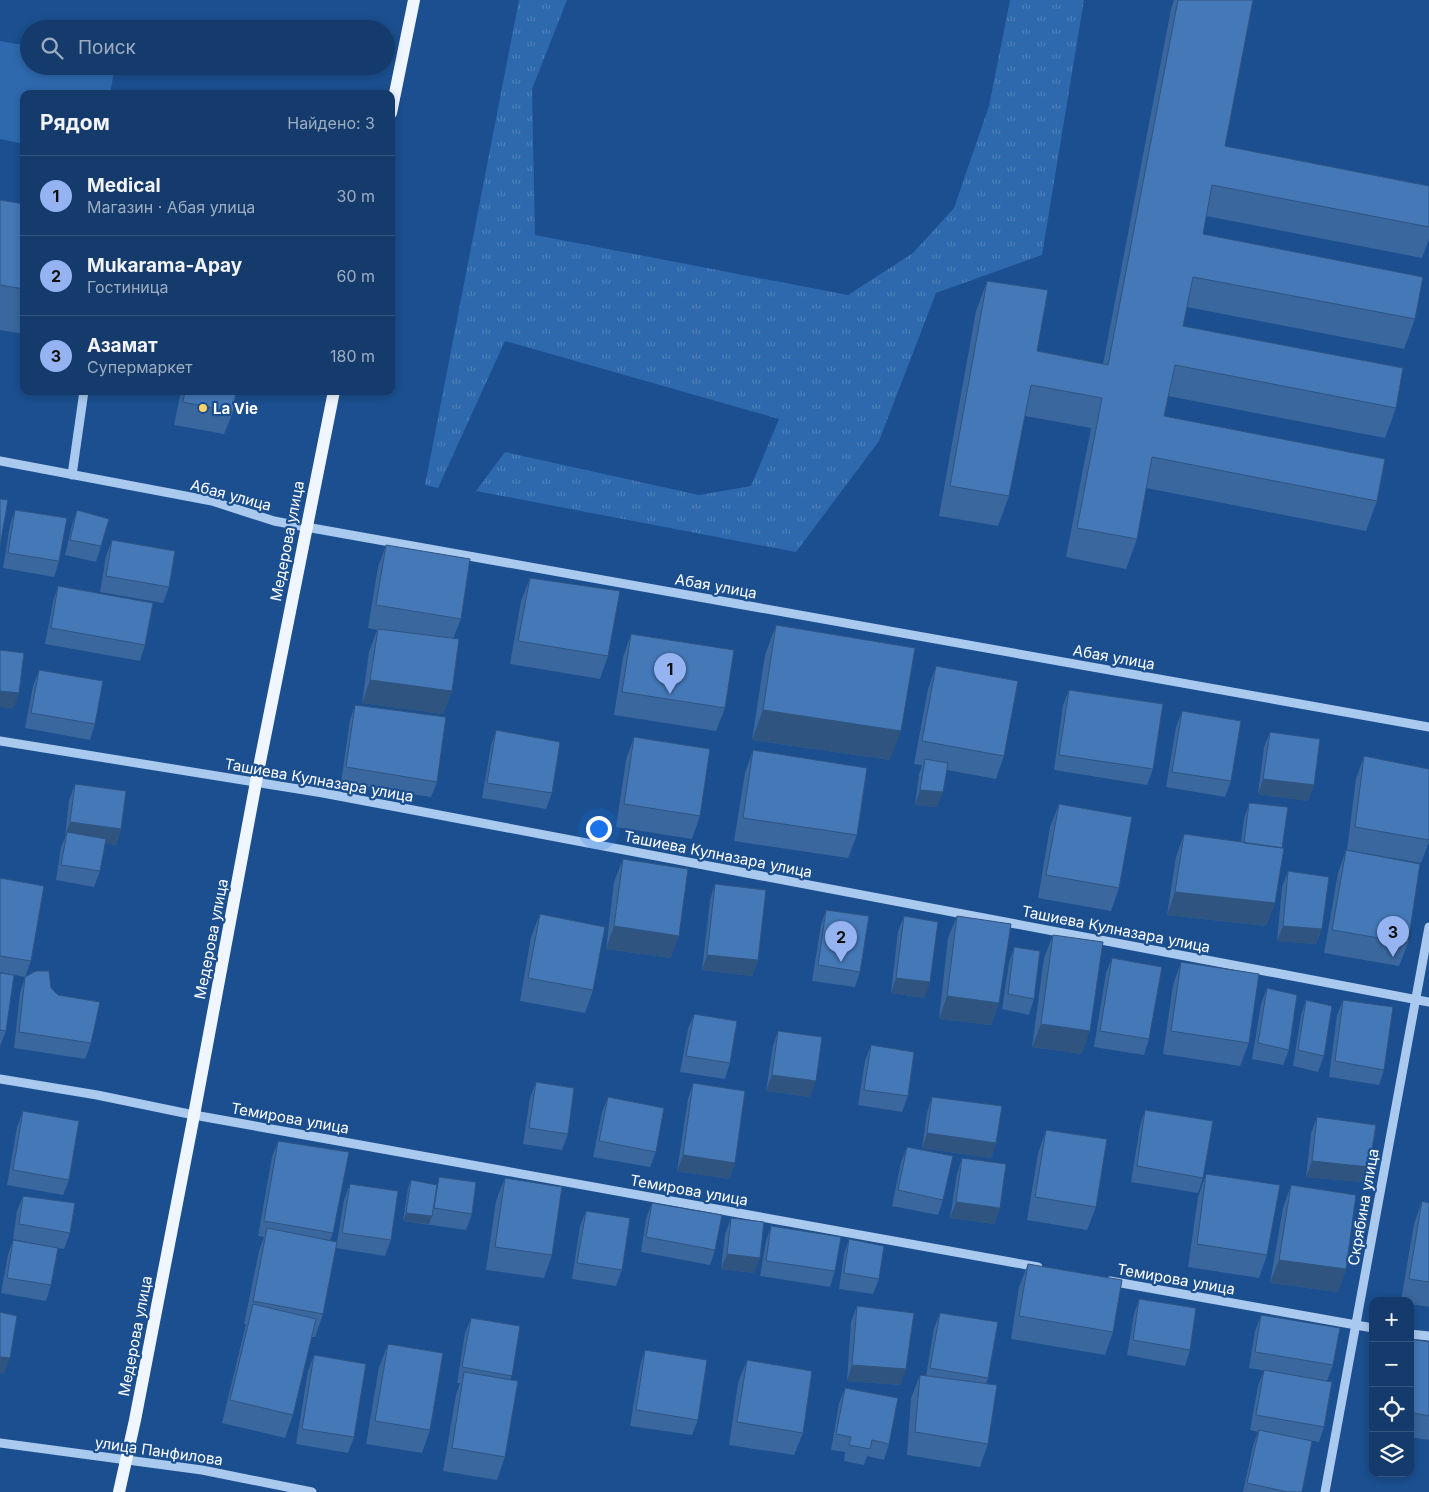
<!DOCTYPE html>
<html lang="ru">
<head>
<meta charset="utf-8">
<style>
	:root { --surface:#143b6b; --page:#214673; --text:#f1f3f6; --muted:#9dadc1; --line:#33557e; --accent:#95b2f1 }
	body { margin:0; font-family:Inter,sans-serif; background:var(--page); color:var(--text) }
	.controls { position:absolute; right:15px; bottom:15px; display:grid; overflow:hidden; border-radius:10px; box-shadow:0 2px 8px #0003 }
	.controls button { width:45px; height:45px; display:grid; place-items:center; padding:0; border:0; border-bottom:1px solid var(--line); background:var(--surface); color:var(--text); font:25px sans-serif }
	.you { position:absolute; left:598px; top:828px; width:18px; height:18px; margin:-12px; border:4px solid #fff; border-radius:50%; background:#1a73e8; box-shadow:0 0 0 8px #1a73e833 }
	.badge { display:grid; place-items:center; width:32px; height:32px; border-radius:50%; background:var(--accent); color:#111; font-size:16px; font-weight:700 }
	.pin { position:absolute; translate:-50% -41px; filter:drop-shadow(0 1px 2px #0008) }
	.pin::after { content:''; position:absolute; top:26px; width:18px; height:15px; background:inherit; clip-path:polygon(0 0,100% 0,50% 100%) }
	.list { margin:0; padding:0; list-style:none }
	h2 { display:flex; justify-content:space-between; align-items:center; height:65px; margin:0; padding:0 20px; font-size:21px }
	h2 small { font-size:16px; font-weight:400; color:var(--muted) }
	.list li { display:grid; grid-template-columns:32px 1fr auto; gap:15px; align-items:center; box-sizing:border-box; height:80px; padding:0 20px; border-top:1px solid var(--line) }
	.list b { display:block; font-size:19px; white-space:nowrap }
	.list p { margin:0; font-size:16px; white-space:nowrap; color:var(--muted) }
	.list em { font-size:16px; font-style:normal; color:var(--muted) }
	.icon { flex:none; width:28px; height:28px; fill:none; stroke:currentColor; stroke-width:2; stroke-linecap:round; stroke-linejoin:round }
	.map { position:relative; flex:none; width:1429px; height:1492px; overflow:hidden }
	.search { position:absolute; background:var(--surface); box-shadow:0 2px 8px #0003; left:20px; top:20px; width:375px; height:55px; display:flex; align-items:center; gap:12px; box-sizing:border-box; padding:0 18px; border-radius:28px; color:var(--muted); font-size:19px }
	.panel { position:absolute; background:var(--surface); box-shadow:0 2px 8px #0003; left:20px; top:90px; width:375px; height:305px; border-radius:10px }
	.map>svg:first-child { display:block }
	.grass { fill:url(#grass-tufts) }
	.green { fill:#2e69ad }
	.lines { fill:none; stroke-linecap:round; stroke-linejoin:round }
	.minor { stroke:#a9c9ee; stroke-width:9 }
	.major { stroke:#f0f6ff; stroke-width:12 }
	.wall { fill:#3a679d }
	.shaded-wall { fill:#305480 }
	.building { fill:#4478b7; stroke:#305480 }
	.poi-dot { fill:#ffd166; stroke:#1b4f8f; stroke-width:2 }
	.labels { text-anchor:middle; dominant-baseline:central; stroke-width:4.5; stroke-linejoin:round; paint-order:stroke }
	.poi-label { font-size:15px; font-weight:bold; fill:#fff; stroke:#1b4f8f; text-anchor:start }
	.street-label { font-size:15px; fill:#fff; stroke:#1b4f8f }
</style>
</head>
<body>
<div class="map">
<svg width="1429" height="1492" viewBox="0 0 1429 1492">
	<defs>
		<pattern id="grass-tufts" width="24" height="20" patternUnits="userSpaceOnUse" patternTransform="scale(1.25)"><rect width="24" height="20" fill="#2e69ad"/><path d="M3 7l-1-3M5 7V3M7 7l1-3M15 17l-1-3M17 17v-4M19 17l1-3" fill="none" stroke="#4d80b9"/></pattern>
	</defs>
	<rect width="100%" height="100%" fill="#1b4f8f"/>
	<path class="grass" d="M519 0H567L532 89 535 235 848 295 913 253 954 208 989 106 1010 0H1084L1042 255 936 293 879 441 796 552 476 491 505 452 699 495 751 486 779 419 505 341 438 488 425 485Z"/>
	<path class="green" d="M0 41 29 46V66H115L110 94H24V144L0 139Z"/>
	<g class="lines">
		<path class="minor" d="M0 461 212 501 274 521 306 527 1429 727
			M72 475 84 391
			M0 741 323 793 1429 1002
			M0 1079 97 1095 194 1115 1038 1267
			M1110 1281 1373 1328
			M1410 1334 1429 1336
			M0 1443 202 1470 312 1492
			M1325 1492 1429 927"/>
		<path class="major" d="M391 113 414 0
			M119 1492 135 1420 194 1115 256 782 334 391"/>
	</g>
	<path class="wall" d="M1174 0H1253L1225 146 1429 227V239L1422 258 1206 216 1203 234 1415 319 1404 349 1187 307 1183 326 1396 408 1385 438 1168 396 1164 416 1377 501 1366 531 1146 488 1137 539 1126 569 1066 557 1091 428 1025 416 1009 496 998 526 939 516 976 311 987 281 1037 351 1103 364 1171 9Z
		M0 200 24 204V334L0 330Z
		M181 391H236L233 412 224 434 174 425Z
		M15 510 59 561 54 577 3 568 10 525Z
		M77 510 101 546 96 562 65 555 72 525Z
		M112 540 169 587 163 603 100 592 106 556Z
		M386 545 461 619 453 639 452 691 443 714 362 703 369 652 377 630 368 628 378 567Z
		M530 578 608 656 600 679 510 664 521 601Z
		M58 586 145 645 140 661 45 644 53 602Z
		M776 625 890 760 752 740 765 655Z
		M631 634 725 708 716 731 614 715 623 657Z
		M936 666 1004 756 996 779 947 770 937 807 915 805 919 774 922 765 914 764 928 689Z
		M39 670 95 724 90 740 25 728 33 686Z
		M1069 690 1153 769 1147 785 1054 770 1063 705Z
		M355 705 437 782 431 797 341 783 350 720Z
		M1182 711 1231 781 1225 797 1166 787 1176 727Z
		M496 730 552 793 546 809 482 798 491 746Z
		M1270 732 1314 785 1308 801 1258 794 1264 747Z
		M634 737 700 816 692 839 616 827 626 760Z
		M753 750 857 835 848 858 734 841 745 773Z
		M1364 756 1429 769V842L1421 863 1347 850 1356 779Z
		M75 784 121 829 116 845 105 843 100 871 94 887 56 880 61 847 65 838 69 800Z
		M1249 803 1275 903 1266 926 1167 915 1176 857 1184 834 1241 842 1244 819Z
		M1059 804 1119 888 1111 911 1038 898 1050 827Z
		M1346 850 1408 943 1399 966 1324 953 1338 873Z
		M623 859 671 958 606 949 614 882Z
		M1288 871 1322 929 1316 944 1277 941 1282 887Z
		M0 878 31 961 25 977 0 972Z
		M715 884 758 960 752 976 702 970 710 900Z
		M826 910 860 972 855 987 812 981 821 925Z
		M540 914 593 990 585 1013 520 1001 531 937Z
		M904 916 925 998 891 993 898 931Z
		M957 916 999 1003 991 1025 939 1019 948 938Z
		M1053 935 1082 1054 1032 1047 1044 958Z
		M1014 947 1034 999 1029 1015 1002 1009 1009 963Z
		M1112 958 1149 1039 1144 1055 1094 1047 1106 973Z
		M1181 962 1249 1043 1240 1066 1163 1054 1173 985Z
		M0 973 6 1031 0 1046Z
		M25 977 51 988 91 1043 85 1059 14 1048 20 993Z
		M1267 988 1289 1050 1283 1065 1252 1059 1261 1004Z
		M1306 1000 1324 1056 1318 1072 1293 1066 1301 1015Z
		M1343 1000 1384 1070 1379 1085 1329 1077 1337 1015Z
		M694 1014 730 1063 725 1079 680 1072 688 1029Z
		M778 1031 810 1097 766 1091 773 1046Z
		M871 1045 908 1096 902 1112 858 1105 865 1061Z
		M536 1082 568 1134 562 1150 523 1144 530 1098Z
		M693 1083 735 1163 729 1179 677 1171 688 1099Z
		M608 1097 656 1152 650 1167 593 1157 602 1112Z
		M932 1097 996 1143 991 1158 922 1148 927 1113Z
		M1145 1110 1203 1178 1198 1193 1131 1182 1140 1126Z
		M23 1111 69 1180 63 1195 7 1185 17 1127Z
		M1317 1117 1363 1182 1306 1177 1311 1133Z
		M1046 1130 1096 1207 1087 1230 1027 1220 1038 1153Z
		M278 1141 333 1233 330 1240 323 1314 315 1337H312L293 1415 285 1438 222 1423 246 1324H244L259 1251 264 1237 258 1236 272 1157Z
		M907 1147 943 1200 938 1215 892 1206 901 1162Z
		M962 1158 1000 1208 994 1224 950 1218 957 1174Z
		M1206 1174 1267 1255 1259 1278 1188 1267 1198 1197Z
		M439 1177 472 1214 466 1230 403 1221 408 1188 411 1180 437 1185Z
		M505 1178 552 1255 544 1278 486 1270 496 1201Z
		M350 1184 391 1240 385 1256 336 1248 344 1200Z
		M1291 1185 1346 1269 1338 1292 1270 1283 1283 1208Z
		M23 1196 70 1233 64 1249 58 1248 51 1285 46 1301 1 1293 8 1255 13 1240 42 1245 13 1239 17 1211Z
		M1422 1201 1429 1203V1307L1410 1304V1301H1401L1414 1224Z
		M652 1203 715 1250 710 1265 641 1252 646 1219Z
		M586 1211 622 1270 616 1286 572 1279 580 1226Z
		M731 1218 754 1273 721 1269 725 1234Z
		M771 1226 835 1271 830 1287 760 1276 766 1241Z
		M849 1239 879 1279 873 1294 839 1289 844 1254Z
		M1028 1264 1113 1332 1105 1355 1011 1339 1019 1287Z
		M1139 1299 1190 1350 1185 1366 1127 1355 1134 1314Z
		M857 1306 901 1385 847 1381 851 1322Z
		M940 1313 988 1378 986 1384 988 1444 980 1467 907 1455 911 1398 920 1375 926 1376 934 1328Z
		M1261 1315 1333 1365 1327 1381 1249 1368 1255 1331Z
		M471 1318 512 1376 510 1380 505 1457 497 1480 443 1471 456 1395 460 1383H457L465 1333Z
		M1410 1339 1429 1342V1440L1410 1437Z
		M388 1344 430 1430 422 1453 366 1444 379 1367Z
		M645 1350 698 1420 692 1435 630 1426 640 1366Z
		M314 1355 354 1437 348 1453 296 1444 308 1371Z
		M747 1360 803 1433 794 1455 729 1445 738 1383Z
		M1264 1370 1324 1427 1319 1442 1303 1439 1302 1492H1243L1253 1446 1258 1432 1250 1430 1258 1386Z
		M845 1388 889 1444 884 1460 867 1456 864 1465 844 1461 845 1452 831 1450 839 1403Z"/>
	<path class="shaded-wall" d="M370 680 452 691 443 714 362 703Z
		M0 691 19 693 13 709 0 707Z
		M763 710 901 731 890 760 752 740Z
		M1263 779 1314 785 1308 801 1258 794Z
		M920 790 943 792 937 807 915 805Z
		M70 822 121 829 116 845 66 838 67 832 64 838Z
		M1175 892 1275 903 1266 926 1167 915Z
		M614 926 679 936 671 958 606 949Z
		M1283 926 1322 929 1316 944 1277 941Z
		M707 955 758 960 752 976 702 970Z
		M896 978 930 982 925 998 891 993Z
		M947 996 999 1003 991 1025 939 1019Z
		M1041 1024 1090 1031 1082 1054 1032 1047Z
		M772 1075 816 1081 810 1097 766 1091Z
		M927 1133 996 1143 991 1158 922 1148Z
		M683 1155 735 1163 729 1179 677 1171Z
		M1312 1161 1369 1167 1363 1182 1306 1177Z
		M956 1202 1000 1208 994 1224 950 1218Z
		M406 1213 432 1216 429 1224 403 1221Z
		M727 1254 760 1258 754 1273 721 1269Z
		M1279 1260 1346 1269 1338 1292 1270 1283Z
		M0 1357 10 1358 4 1374 0 1373Z
		M852 1365 906 1369 901 1385 847 1381Z"/>
	<path class="building" d="M1178 0H1253L1225 146 1429 186V227L1212 185 1203 234 1423 277 1415 319 1193 277 1183 326 1403 368 1396 408 1175 365 1164 416 1385 459 1377 501 1152 457 1137 539 1077 528 1102 398 1031 385 1009 496 950 486 987 281 1048 290 1037 351 1108 365Z
		M0 200 24 204V289L0 285Z
		M185 391H236L233 412 183 402Z
		M0 499 8 500 0 546Z
		M15 510 67 518 59 561 8 553Z
		M77 510 109 519 101 546 70 540Z
		M112 540 175 551 169 587 106 576Z
		M386 545 470 559 461 619 376 605Z
		M530 578 620 591 608 656 518 641Z
		M58 586 153 603 145 645 51 628Z
		M776 625 915 648 901 731 763 710Z
		M378 629 459 639 452 691 370 680Z
		M631 634 734 650 725 708 622 692Z
		M0 650 24 653 19 693 0 691Z
		M936 666 1018 681 1004 756 922 741Z
		M39 670 103 681 95 724 31 713Z
		M1069 690 1163 704 1153 769 1059 755Z
		M355 705 446 717 437 782 346 767Z
		M1182 711 1241 721 1231 781 1172 772Z
		M496 730 560 742 552 793 487 783Z
		M1270 732 1320 739 1314 785 1263 779Z
		M634 737 710 749 700 816 624 804Z
		M753 750 867 768 857 835 743 818Z
		M1364 756 1429 769V840L1355 827Z
		M925 759 948 763 943 792 920 790Z
		M75 784 126 791 121 829 70 822Z
		M1249 803 1288 807 1282 848 1244 843Z
		M1059 804 1132 817 1119 888 1046 875Z
		M67 832 106 839 100 871 61 865Z
		M1184 834 1284 848 1275 903 1175 892Z
		M1346 850 1420 864 1408 943 1332 930Z
		M623 859 688 869 679 936 614 926Z
		M1288 871 1329 877 1322 929 1283 926Z
		M0 878 44 886 31 961 0 956Z
		M715 884 766 890 758 960 707 955Z
		M826 910 869 916 860 972 818 965Z
		M540 914 605 927 593 990 528 978Z
		M904 916 938 922 930 982 896 978Z
		M957 916 1011 924 999 1003 947 996Z
		M1053 935 1103 942 1090 1031 1041 1024Z
		M1014 947 1040 951 1034 999 1008 994Z
		M1112 958 1162 967 1149 1039 1100 1031Z
		M1181 962 1259 974 1249 1043 1171 1031Z
		M36 971H49L51 988 58 995 100 1002 91 1043 19 1032 25 977Z
		M0 973 14 975 6 1031 0 1030Z
		M1267 988 1297 995 1289 1050 1258 1043Z
		M1306 1000 1332 1006 1324 1056 1298 1050Z
		M1343 1000 1393 1007 1384 1070 1335 1061Z
		M694 1014 737 1021 730 1063 686 1056Z
		M778 1031 822 1037 816 1081 772 1075Z
		M871 1045 914 1052 908 1096 864 1090Z
		M536 1082 574 1088 568 1134 529 1128Z
		M693 1083 745 1091 735 1163 683 1155Z
		M608 1097 664 1108 656 1152 599 1141Z
		M932 1097 1002 1106 996 1143 927 1133Z
		M1145 1110 1213 1121 1203 1178 1137 1166Z
		M23 1111 79 1121 69 1180 13 1170Z
		M1317 1117 1376 1125 1369 1167 1312 1161Z
		M1046 1130 1107 1139 1096 1207 1035 1197Z
		M278 1141 349 1152 333 1233 264 1221Z
		M907 1147 953 1156 943 1200 898 1190Z
		M962 1158 1006 1164 1000 1208 956 1202Z
		M1206 1174 1280 1185 1267 1255 1197 1244Z
		M439 1177 476 1182 472 1214 434 1208Z
		M505 1178 562 1187 552 1255 495 1247Z
		M411 1180 437 1185 432 1216 406 1213Z
		M350 1184 398 1191 391 1240 342 1233Z
		M1291 1185 1356 1195 1346 1269 1279 1260Z
		M23 1196 75 1203 70 1233 19 1224Z
		M1422 1201 1429 1203V1282L1409 1279Z
		M652 1203 722 1215 715 1250 646 1237Z
		M586 1211 630 1218 622 1270 577 1263Z
		M731 1218 764 1222 760 1258 727 1254Z
		M771 1226 841 1237 835 1271 766 1261Z
		M267 1228 337 1242 323 1314 253 1301Z
		M849 1239 884 1246 879 1279 844 1273Z
		M13 1240 58 1248 51 1285 7 1278Z
		M1028 1264 1122 1280 1113 1332 1019 1316Z
		M1139 1299 1196 1308 1190 1350 1133 1340Z
		M253 1304 316 1319 293 1415 230 1400Z
		M857 1306 914 1313 906 1369 852 1365Z
		M0 1312 17 1316 10 1358 0 1357Z
		M940 1313 998 1322 988 1378 930 1368Z
		M1261 1315 1340 1328 1333 1365 1255 1352Z
		M471 1318 520 1326 512 1376 462 1367Z
		M1410 1339 1429 1342V1416L1410 1412Z
		M388 1344 443 1353 430 1430 375 1421Z
		M645 1350 707 1360 698 1420 636 1410Z
		M314 1355 366 1364 354 1437 302 1429Z
		M747 1360 812 1371 803 1433 737 1422Z
		M1264 1370 1332 1382 1324 1427 1256 1415Z
		M464 1372 518 1381 505 1457 452 1448Z
		M920 1375 997 1385 988 1444 915 1432Z
		M845 1388 898 1398 889 1444 872 1440 870 1449 849 1445 851 1437 836 1434Z
		M1259 1430 1312 1441 1302 1492H1288L1247 1483Z"/>
	<circle class="poi-dot" cx="203" cy="408" r="5"/>
	<g class="labels">
		<g class="poi-label">
			<text x="213" y="408">La Vie</text>
		</g>
		<g class="street-label">
			<text transform="translate(231 495) rotate(15)">Абая улица</text>
			<text transform="translate(287 541) rotate(-79)">Медерова улица</text>
			<text transform="translate(716 586) rotate(10)">Абая улица</text>
			<text transform="translate(1114 657) rotate(10)">Абая улица</text>
			<text transform="translate(319 780) rotate(10)">Ташиева Кулназара улица</text>
			<text transform="translate(718 854) rotate(11)">Ташиева Кулназара улица</text>
			<text transform="translate(1116 929) rotate(11)">Ташиева Кулназара улица</text>
			<text transform="translate(211 939) rotate(-79)">Медерова улица</text>
			<text transform="translate(290 1118) rotate(10)">Темирова улица</text>
			<text transform="translate(689 1190) rotate(10)">Темирова улица</text>
			<text transform="translate(1363 1207) rotate(-80)">Скрябина улица</text>
			<text transform="translate(1176 1279) rotate(10)">Темирова улица</text>
			<text transform="translate(135 1336) rotate(-79)">Медерова улица</text>
			<text transform="translate(159 1451) rotate(8)">улица Панфилова</text>
		</g>
	</g>
</svg>
<div class="controls">
<button>+</button>
<button>−</button>
<button><svg class="icon" aria-label="locate" viewBox="0 0 24 24"><circle cx="12" cy="12" r="6"/><path d="M12 2v4M12 18v4M2 12h4M18 12h4"/></svg></button>
<button><svg class="icon" aria-label="layers" viewBox="0 0 24 24"><path d="M12 4l9 5-9 5-9-5zM3 14l9 5 9-5"/></svg></button>
</div>
<div class="you"></div>
<div class="pin badge" style="left:670px;top:694px">1</div>
<div class="pin badge" style="left:841px;top:962px">2</div>
<div class="pin badge" style="left:1393px;top:957px">3</div>
<div class="search"><svg class="icon" aria-label="search" viewBox="0 0 24 24"><circle cx="10" cy="10" r="6"/><path d="M15 15l6 6"/></svg>Поиск</div>
<section class="panel">
<h2>Рядом<small>Найдено: 3</small></h2>
<ul class="list">
<li><span class="badge">1</span><div><b>Medical</b><p>Магазин · Абая улица</p></div><em>30 m</em></li>
<li><span class="badge">2</span><div><b>Mukarama-Apay</b><p>Гостиница</p></div><em>60 m</em></li>
<li><span class="badge">3</span><div><b>Азамат</b><p>Супермаркет</p></div><em>180 m</em></li>
</ul>
</section>
</div>
</body>
</html>
